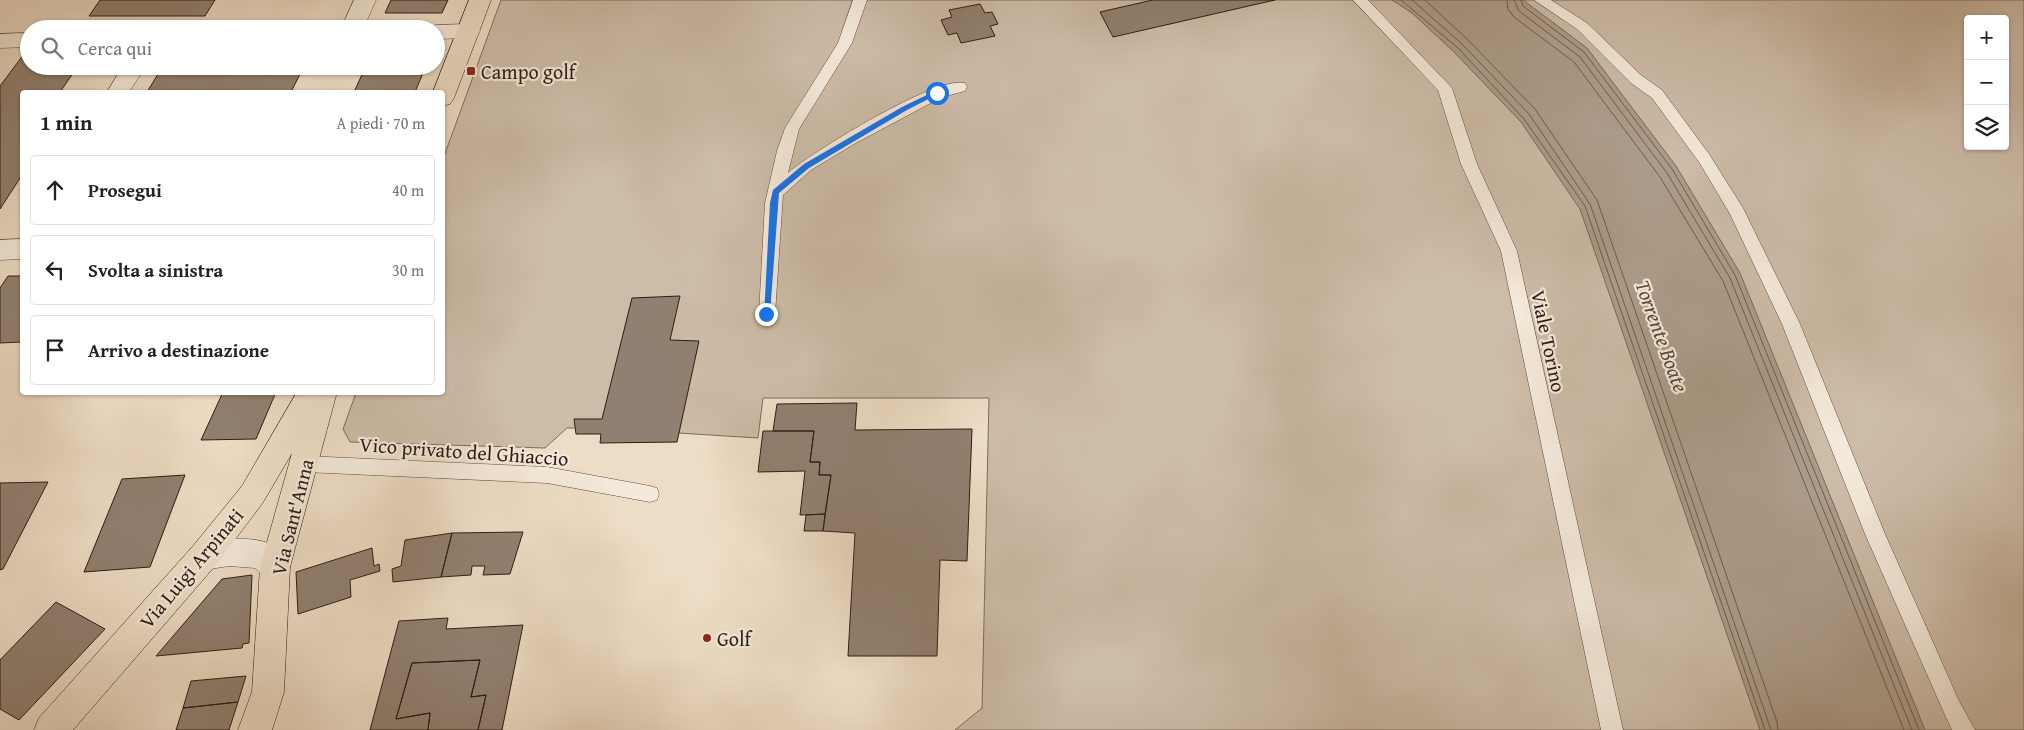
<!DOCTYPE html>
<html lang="it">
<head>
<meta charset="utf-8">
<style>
	:root { --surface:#fff; --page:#f6f6f6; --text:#222; --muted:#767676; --line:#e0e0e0 }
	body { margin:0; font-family:"Gentium Book Plus",serif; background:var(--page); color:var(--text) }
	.controls { position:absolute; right:15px; top:15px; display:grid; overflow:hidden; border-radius:5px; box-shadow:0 1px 4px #0004 }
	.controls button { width:45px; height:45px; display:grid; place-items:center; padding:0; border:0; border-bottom:1px solid var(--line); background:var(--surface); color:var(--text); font:25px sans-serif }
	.stop { position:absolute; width:15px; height:15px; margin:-11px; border:4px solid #1a73e8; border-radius:50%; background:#fff }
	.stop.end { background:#1a73e8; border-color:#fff; box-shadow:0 1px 5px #0008 }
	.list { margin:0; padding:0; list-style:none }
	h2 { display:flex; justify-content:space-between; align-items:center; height:65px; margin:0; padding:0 20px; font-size:21px }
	h2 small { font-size:16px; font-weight:400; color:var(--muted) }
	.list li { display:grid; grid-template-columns:32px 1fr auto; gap:15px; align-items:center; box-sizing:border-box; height:70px; margin:0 10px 10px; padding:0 10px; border:1px solid var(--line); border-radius:5px }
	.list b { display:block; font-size:19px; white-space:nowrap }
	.list em { font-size:16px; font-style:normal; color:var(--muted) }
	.icon { flex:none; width:28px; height:28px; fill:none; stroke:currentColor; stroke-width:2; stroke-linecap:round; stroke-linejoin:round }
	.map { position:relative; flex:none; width:2024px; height:730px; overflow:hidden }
	.search { position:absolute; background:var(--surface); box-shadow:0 1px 4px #0004; left:20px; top:20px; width:425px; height:55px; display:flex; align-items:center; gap:12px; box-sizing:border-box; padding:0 18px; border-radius:28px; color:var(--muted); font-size:19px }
	.panel { position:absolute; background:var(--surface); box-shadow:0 1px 4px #0004; left:20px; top:90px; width:425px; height:305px; border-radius:5px }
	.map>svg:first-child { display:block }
	.green { fill:#cdbca8; stroke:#7d6c5e; fill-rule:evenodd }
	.water { fill:#ac9b89; stroke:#79685a }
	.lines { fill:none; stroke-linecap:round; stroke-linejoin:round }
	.shore { stroke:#6c5c4e; stroke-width:1 }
	.building { fill:#918071; stroke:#2d1c14 }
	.service-casing { stroke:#5d4c40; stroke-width:1 }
	.minor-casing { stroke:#5d4c40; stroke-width:1 }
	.primary-casing { stroke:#2d1c14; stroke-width:1 }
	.service { fill:#f4e9da; fill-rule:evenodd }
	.minor { fill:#f4e9da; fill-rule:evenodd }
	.primary { fill:#eeddc6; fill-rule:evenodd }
	.route { fill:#1a73e8 }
	.poi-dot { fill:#8f2418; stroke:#f4e9da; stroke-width:2 }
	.labels { text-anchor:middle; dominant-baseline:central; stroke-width:4.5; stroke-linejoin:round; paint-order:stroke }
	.poi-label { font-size:20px; fill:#2d1c14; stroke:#f4e9da; text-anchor:start }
	.street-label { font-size:20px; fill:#2d1c14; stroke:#f4e9da }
	.water-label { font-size:21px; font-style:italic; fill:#59483d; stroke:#f4e9da }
</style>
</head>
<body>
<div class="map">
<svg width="2024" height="730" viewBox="0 0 2024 730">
	<rect width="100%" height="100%" fill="#eeddc6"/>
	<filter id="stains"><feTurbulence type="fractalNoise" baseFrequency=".004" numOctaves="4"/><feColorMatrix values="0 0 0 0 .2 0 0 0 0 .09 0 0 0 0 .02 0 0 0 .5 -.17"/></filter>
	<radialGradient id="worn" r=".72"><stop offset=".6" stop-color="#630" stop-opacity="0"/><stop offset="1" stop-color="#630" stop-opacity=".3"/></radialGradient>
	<path class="green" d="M501 0H2024V730H955L982 708 989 398H763L758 438 599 428H567L545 448 350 442 343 429 356 393 442 392 443 159ZM1968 19H2005V146H1968Z"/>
	<path class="water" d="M1392 0H1523L1587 48 1676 166 1740 273 1925 730H1760L1580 209 1521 122 1454 52 1412 13Z"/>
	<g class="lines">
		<path class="shore" d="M1401 0 1458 48 1524 119 1585 206 1765 730
			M1412 0 1462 44 1529 114 1590 204 1771 730
			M1425 0 1467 39 1535 109 1597 200 1777 722 1778 730
			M1507 0 1508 9 1514 17 1574 62 1660 177 1723 281 1904 730
			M1514 0 1519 11 1580 57 1667 173 1730 278 1912 730
			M1521 0 1523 6 1584 52 1672 169 1735 275 1919 730"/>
	</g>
	<path class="building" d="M100 0H215L205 16H89Z
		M391 0H448L442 13H385Z
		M1153 0H1275L1113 37 1100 12Z
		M980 4 985 13 992 12 998 24 990 26 995 36 961 43 957 33 948 35 941 20 952 17 949 10Z
		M24 54H29V66H78L60 92H22V175L0 209V86Z
		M163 66H304L291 92H147Z
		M366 66H426L415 92H354Z
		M8 276H22V342L0 343V288Z
		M680 296 670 340 699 341 677 442 600 443 601 434H576L574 419H602L632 298Z
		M223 392H276L256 439 201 440Z
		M857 403 855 430 972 429 967 561 940 560 937 656H848L855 533 823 531 831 475H819L820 462H810L814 431H773L777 404Z
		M763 431H814L810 462H820L819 475H831L825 514 800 515 805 471 758 472Z
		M185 475 150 567 84 572 122 479Z
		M48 482 3 569 0 570V483Z
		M825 514 823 531H804L806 515Z
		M523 532 510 574 483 575 485 566H472L471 575 441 577 452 533Z
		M452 533 441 577 393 582 392 569 401 566 405 540Z
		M372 548 374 566 379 564 380 571 350 580 351 597 298 614 296 572Z
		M252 575 249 643 243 644 242 648 156 656 222 579Z
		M56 602 105 629 19 720 0 709V660Z
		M448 618 446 629 523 625 502 730H478L486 695 471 697 480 660 412 663 396 719 430 713 428 730H370L399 621Z
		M480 660 471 697 486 695 478 730H428L430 713 396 719 412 663Z
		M246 676 238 702 183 708 191 681Z
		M238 702 229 730H176L183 708Z"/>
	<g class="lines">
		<defs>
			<path id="service" d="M853 0H867L852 43 799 129 788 173C812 152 937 75 965 83L967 87 965 91 942 97 854 144 811 170 783 195 775 314 773 319 767 321 761 319 759 314 765 203 777 151 785 128 838 43Z
				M1353 0H1368L1452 88 1477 164 1517 251 1623 730H1601L1501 251 1461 164 1438 90Z
				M1534 0H1551L1587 23 1641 75 1662 90 1709 154 1743 208 1800 324 1885 534 1959 701 1975 730H1952L1945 715 1865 534 1782 324 1730 214 1699 162 1652 98 1631 83 1577 29Z
				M305 456 547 467 650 486 657 488 659 494 657 500 650 502 547 483 305 472 298 470 296 464 298 458Z"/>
			<path id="minor" d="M354 0H376L363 29H341Z
				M469 24 477 26 480 31 477 36 469 38 436 39V29H427L436 25Z
				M29 33V47L0 48V34Z
				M123 66H146L129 92H107Z
				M22 239V259L0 260V240Z
				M229 538C257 540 277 537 290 567L286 577 275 581 264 577 255 568 229 566 204 570 193 566 189 556 193 546 204 542Z"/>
			<path id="primary" d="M469 0H491L454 98 450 104 442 106V92H433Z
				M297 392H337L290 567 284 692 272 730H238L252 692 260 567 292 453 262 504 215 566 73 730H34L39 718 193 546 242 486Z"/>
		</defs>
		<use href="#service" class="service-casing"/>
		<use href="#minor" class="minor-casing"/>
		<use href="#primary" class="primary-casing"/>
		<use href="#service" class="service"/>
		<use href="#minor" class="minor"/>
		<use href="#primary" class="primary"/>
	</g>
	<path class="route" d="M935 91 940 93 907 110 809 168 779 193 770 314 769 316H764L770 203 773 190 804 164 902 107Z"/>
	<g class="poi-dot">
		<rect x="466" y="66" width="10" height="10" rx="2.5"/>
		<circle cx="707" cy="638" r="5"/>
	</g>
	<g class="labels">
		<g class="poi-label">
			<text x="481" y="71">Campo golf</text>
			<text x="717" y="638">Golf</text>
		</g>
		<g class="street-label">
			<text transform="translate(1549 341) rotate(78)">Viale Torino</text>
			<text transform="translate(464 451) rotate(4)">Vico privato del Ghiaccio</text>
			<text transform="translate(292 517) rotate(-76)">Via Sant'Anna</text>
			<text transform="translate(191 568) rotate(-50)">Via Luigi Arpinati</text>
		</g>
		<g class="water-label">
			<text transform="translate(1662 336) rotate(70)">Torrente Boate</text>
		</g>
	</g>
	<rect width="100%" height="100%" filter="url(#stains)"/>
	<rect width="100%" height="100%" fill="url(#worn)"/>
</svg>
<div class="controls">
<button>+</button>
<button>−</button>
<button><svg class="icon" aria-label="layers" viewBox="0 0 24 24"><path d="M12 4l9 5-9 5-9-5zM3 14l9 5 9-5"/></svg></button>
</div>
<div class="stop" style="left:937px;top:93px"></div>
<div class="stop end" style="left:766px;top:314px"></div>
<div class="search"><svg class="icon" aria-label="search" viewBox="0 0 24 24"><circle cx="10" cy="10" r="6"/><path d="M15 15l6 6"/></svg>Cerca qui</div>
<section class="panel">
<h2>1 min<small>A piedi · 70 m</small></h2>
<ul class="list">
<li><svg class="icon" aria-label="ahead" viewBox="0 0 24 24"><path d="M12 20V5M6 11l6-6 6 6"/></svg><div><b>Prosegui</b></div><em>40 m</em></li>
<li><svg class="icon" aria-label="left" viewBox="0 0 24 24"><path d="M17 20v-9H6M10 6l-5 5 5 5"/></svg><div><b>Svolta a sinistra</b></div><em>30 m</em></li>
<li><svg class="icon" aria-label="arrive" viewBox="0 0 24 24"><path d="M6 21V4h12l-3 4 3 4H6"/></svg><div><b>Arrivo a destinazione</b></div></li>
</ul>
</section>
</div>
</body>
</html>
